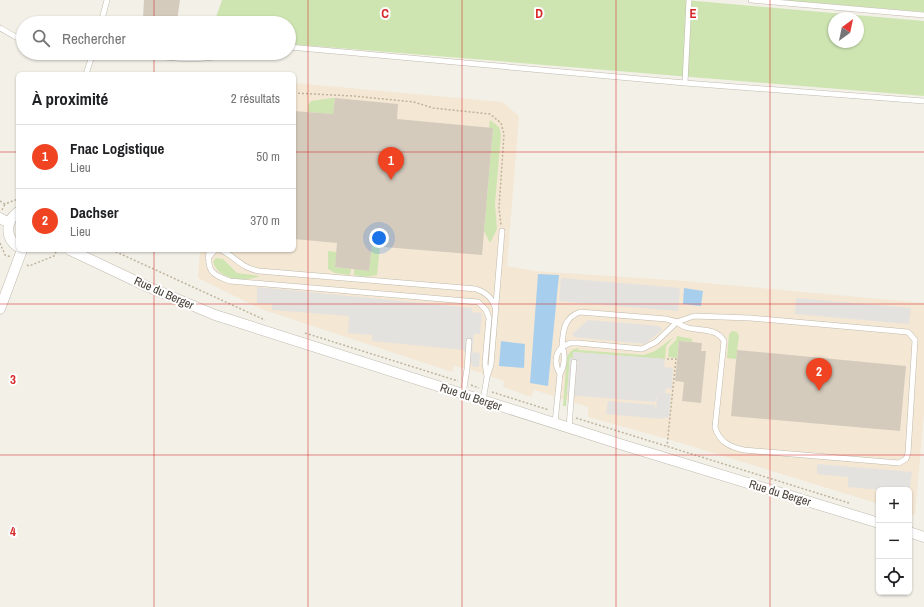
<!DOCTYPE html>
<html lang="fr">
<head>
<meta charset="utf-8">
<style>
	:root { --surface:#fff; --page:#f6f6f6; --text:#202124; --muted:#757577; --line:#e0e0e0; --accent:#ef4322 }
	body { margin:0; font-family:"Archivo Narrow",sans-serif; background:var(--page); color:var(--text) }
	.controls { position:absolute; right:12px; bottom:12px; display:grid; overflow:hidden; border-radius:6px; box-shadow:0 1px 3px #0004 }
	.controls button { width:36px; height:36px; display:grid; place-items:center; padding:0; border:0; border-bottom:1px solid var(--line); background:var(--surface); color:var(--text); font:20px sans-serif }
	.compass { position:absolute; left:828px; top:12px; width:36px; height:36px; border-radius:50%; background:var(--surface); box-shadow:0 1px 3px #0004; rotate:33deg }
	.you { position:absolute; left:379px; top:238px; width:14px; height:14px; margin:-10px; border:3px solid #fff; border-radius:50%; background:#1a73e8; box-shadow:0 0 0 6px #1a73e833 }
	.badge { display:grid; place-items:center; width:26px; height:26px; border-radius:50%; background:var(--accent); color:#fff; font-size:13px; font-weight:700 }
	.pin { position:absolute; translate:-50% -33px; filter:drop-shadow(0 1px 2px #0008) }
	.pin::after { content:''; position:absolute; top:21px; width:14px; height:12px; background:inherit; clip-path:polygon(0 0,100% 0,50% 100%) }
	.list { margin:0; padding:0; list-style:none }
	h2 { display:flex; justify-content:space-between; align-items:center; height:52px; margin:0; padding:0 16px; font-size:17px }
	h2 small { font-size:13px; font-weight:400; color:var(--muted) }
	.list li { display:grid; grid-template-columns:26px 1fr auto; gap:12px; align-items:center; box-sizing:border-box; height:64px; padding:0 16px; border-top:1px solid var(--line) }
	.list b { display:block; font-size:15px; white-space:nowrap }
	.list p { margin:0; font-size:13px; white-space:nowrap; color:var(--muted) }
	.list em { font-size:13px; font-style:normal; color:var(--muted) }
	.icon { flex:none; width:22px; height:22px; fill:none; stroke:currentColor; stroke-width:2; stroke-linecap:round; stroke-linejoin:round }
	.map { position:relative; flex:none; width:924px; height:607px; overflow:hidden }
	.search { position:absolute; background:var(--surface); box-shadow:0 1px 3px #0004; left:16px; top:16px; width:280px; height:44px; display:flex; align-items:center; gap:10px; box-sizing:border-box; padding:0 14px; border-radius:22px; color:var(--muted); font-size:15px }
	.panel { position:absolute; background:var(--surface); box-shadow:0 1px 3px #0004; left:16px; top:72px; width:280px; height:180px; border-radius:6px }
	.map>svg:first-child { display:block }
	.commercial { fill:#f4e7d4 }
	.green { fill:#cee5b2; fill-rule:evenodd }
	.parking { fill:#e4e2df }
	.water { fill:#a7cfed }
	.building { fill:#d4cbbd }
	.lines { fill:none; stroke-linecap:round; stroke-linejoin:round }
	.lane-casing { stroke:#c1baad; stroke-width:6 }
	.street-casing { stroke:#c1baad; stroke-width:11 }
	.path { stroke:#bfb39c; stroke-width:1.5; stroke-dasharray:2 2; stroke-linecap:butt }
	.lane { stroke:#fff; stroke-width:5 }
	.street { stroke:#fff; stroke-width:10 }
	.grid { fill:none; stroke:#d62828; stroke-width:1; stroke-opacity:0.55 }
	.labels { text-anchor:middle; dominant-baseline:central; stroke-width:4; stroke-linejoin:round; paint-order:stroke }
	.street-label { font-size:12px; fill:#464037; stroke:#fff }
	.grid-label { font-size:13px; text-anchor:middle; font-weight:bold; fill:#d62828; stroke:#fff; stroke-width:4; stroke-linejoin:round; paint-order:stroke }
</style>
</head>
<body>
<div class="map">
<svg width="924" height="607" viewBox="0 0 924 607">
	<rect width="100%" height="100%" fill="#f3f0e8"/>
	<path class="commercial" d="M294 83 502 102 519 116 507 266 535 271 684 281 924 303V413L915 515 909 514V490H879V504L671 440 588 417V407L534 390 531 397 503 387 504 381 472 370 454 366 452 372 261 309 198 278 200 250H294Z"/>
	<path class="green" d="M222 0H685L924 21V96L289 44V23H214ZM834 18H858V42H834Z
		M781 0H924V12Z
		M332 98H335L333 114 308 112V105L311 101Z
		M490 120 499 127 501 134 495 204 497 229 490 243 484 231 493 128H489Z
		M372 246H380L377 275 366 277 354 275V269L369 271Z
		M328 251 337 252 335 267 351 269 350 275 335 273 328 269Z
		M216 258 223 259 237 273 260 276C245 282 219 281 213 262Z
		M732 331 737 332 739 336 736 359 727 358 729 334Z
		M677 336 692 339V342L679 341 677 358 668 357 669 347 676 340Z
		M674 337 666 346 665 359 573 352V358H570L566 406H563L567 356 572 350 577 348 579 350 644 355 655 351Z"/>
	<path class="parking" d="M561 278 680 288 678 311 559 301Z
		M257 287 472 308V312L482 313 480 334H474L472 352 480 353 479 367H473L464 350 372 341V335L348 333 349 316 272 310V304L257 303Z
		M796 298 911 308 909 324 795 314Z
		M588 320 659 326 662 330 645 344 575 337 572 334Z
		M573 352 665 359 664 367 673 368 672 389 666 388 665 393 671 394 669 418 663 417V419L606 414 608 401 655 405 656 411 657 396 655 402 567 395 570 358H573Z
		M817 464 912 472 909 493V490H881L848 487V477L817 474Z"/>
	<path class="water" d="M538 274 559 275 548 386 530 383Z
		M684 288 703 291 701 306 683 304Z
		M501 341 525 344 524 368 499 366Z"/>
	<path class="building" d="M144 0H180L177 21 143 18Z
		M335 98 398 104 397 119 493 128 482 255 372 246 369 271 335 267 337 243 294 239V111L333 114Z
		M679 341 702 343 701 351H706L701 403 682 401 684 382 675 381Z
		M737 350 906 366 900 431 731 416Z"/>
	<g class="lines">
		<defs>
			<path id="lane" d="M751 0 924 15
				M101 23 107 0
				M0 28 23 41
				M289 47 685 83 924 101
				M127 53C161 56 199 64 232 53
				M86 74 93 53
				M685 83 689 0
				M209 250C207 270 211 275 230 281L478 302 486 310 489 318 485 363 487 377
				M221 250C236 257 241 268 259 271L476 289C485 292 492 297 495 307
				M208 258 215 250
				M463 394 467 369 469 341
				M483 401 487 377 491 365 502 231
				M555 423 560 374C564 368 566 354 562 347L570 343H578L642 349 656 342 677 322C690 335 713 323 724 341L715 427C719 442 730 447 744 450L899 463 906 459 908 453 915 340 908 332 750 318 694 316 677 322 666 319 580 312C563 318 563 332 562 347 554 355 555 365 560 374
				M569 427 574 362"/>
			<path id="street" d="M18 212C5 221 5 238 18 247
				M0 218 9 223
				M70 250 146 286 215 315 623 445 879 523
				M0 309 22 250
				M909 532 924 537"/>
		</defs>
		<use href="#lane" class="lane-casing"/>
		<use href="#street" class="street-casing"/>
		<path class="path" d="M294 93 353 96 414 102 433 108 490 114 501 123 504 134 499 208 501 225
			M0 201 5 204 18 199
			M2 210 5 204
			M0 243 5 255 11 257
			M112 250 265 320
			M27 265 29 266 54 256 57 250
			M305 333 458 381
			M667 359H676L667 446
			M471 385 479 388
			M492 392 549 410
			M576 418 849 503"/>
		<use href="#lane" class="lane"/>
		<use href="#street" class="street"/>
	</g>
	<path class="grid" d="M154 0V23M308 0V607M462 0V607M616 0V607M770 0V607M154 53V74M0 152H18M294 152H924M154 250V607M0 304H924M0 455H924"/>
	<g class="labels">
		<g class="street-label">
			<text transform="translate(164 293) rotate(24)">Rue du Berger</text>
			<text transform="translate(471 397) rotate(18)">Rue du Berger</text>
			<text transform="translate(780 493) rotate(17)">Rue du Berger</text>
		</g>
	</g>
	<g class="grid-label">
		<text x="385" y="18">C</text>
		<text x="539" y="18">D</text>
		<text x="693" y="18">E</text>
		<text x="13" y="384">3</text>
		<text x="13" y="536">4</text>
	</g>
</svg>
<div class="controls">
<button>+</button>
<button>−</button>
<button><svg class="icon" aria-label="locate" viewBox="0 0 24 24"><circle cx="12" cy="12" r="6"/><path d="M12 2v4M12 18v4M2 12h4M18 12h4"/></svg></button>
</div>
<svg class="compass" viewBox="-18 -18 36 36"><path d="M0-13l5 13h-10z" fill="#e53935"/><path d="M0 13l5-13h-10z" fill="#757577"/></svg>
<div class="you"></div>
<div class="pin badge" style="left:391px;top:180px">1</div>
<div class="pin badge" style="left:819px;top:391px">2</div>
<div class="search"><svg class="icon" aria-label="search" viewBox="0 0 24 24"><circle cx="10" cy="10" r="6"/><path d="M15 15l6 6"/></svg>Rechercher</div>
<section class="panel">
<h2>À proximité<small>2 résultats</small></h2>
<ul class="list">
<li><span class="badge">1</span><div><b>Fnac Logistique</b><p>Lieu</p></div><em>50 m</em></li>
<li><span class="badge">2</span><div><b>Dachser</b><p>Lieu</p></div><em>370 m</em></li>
</ul>
</section>
</div>
</body>
</html>
